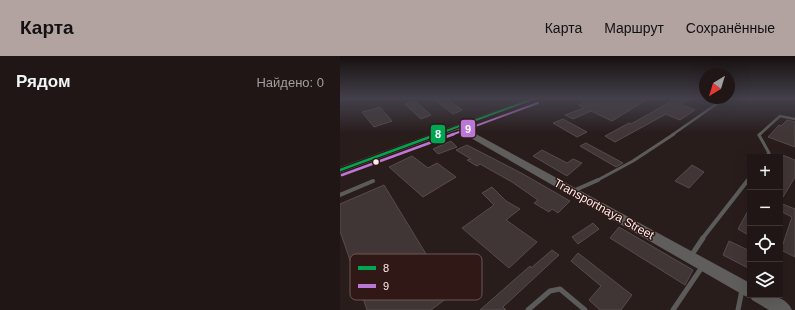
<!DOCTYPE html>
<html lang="ru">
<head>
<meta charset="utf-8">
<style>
	:root { --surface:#1f1615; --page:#2c2322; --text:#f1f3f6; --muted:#a19fa0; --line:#3c3534; --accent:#b2a3a1 }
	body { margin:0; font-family:Helvetica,sans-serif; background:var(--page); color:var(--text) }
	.controls { position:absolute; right:12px; bottom:12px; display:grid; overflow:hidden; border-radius:0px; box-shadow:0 4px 16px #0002 }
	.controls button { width:36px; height:36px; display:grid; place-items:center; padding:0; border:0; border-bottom:1px solid var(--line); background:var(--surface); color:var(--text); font:20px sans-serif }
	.compass { position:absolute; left:359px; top:12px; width:36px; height:36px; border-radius:50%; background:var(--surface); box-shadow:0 4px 16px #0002; rotate:218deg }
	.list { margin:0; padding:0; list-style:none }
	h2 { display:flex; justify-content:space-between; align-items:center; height:52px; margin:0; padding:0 16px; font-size:17px }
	h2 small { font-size:13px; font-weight:400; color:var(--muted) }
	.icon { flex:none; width:22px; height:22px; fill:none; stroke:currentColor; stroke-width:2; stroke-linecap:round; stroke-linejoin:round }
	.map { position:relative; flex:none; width:455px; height:254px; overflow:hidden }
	header { display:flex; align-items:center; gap:24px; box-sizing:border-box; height:56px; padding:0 20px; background:var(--accent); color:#111 }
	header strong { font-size:19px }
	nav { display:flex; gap:22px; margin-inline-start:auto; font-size:14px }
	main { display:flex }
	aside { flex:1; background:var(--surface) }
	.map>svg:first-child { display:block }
	.building { fill:#413636; stroke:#574c4b }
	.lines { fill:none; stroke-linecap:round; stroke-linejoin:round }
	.lane-far3 { stroke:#5b5c5a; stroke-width:2.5 }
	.lane-far2 { stroke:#5b5c5a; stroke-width:3 }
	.lane-far1 { stroke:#5b5c5a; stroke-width:4 }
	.lane { stroke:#5b5c5a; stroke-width:5 }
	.secondary { fill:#5f5e5d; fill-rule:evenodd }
	.bus-1-far1-casing { stroke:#2f1816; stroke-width:4 }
	.bus-1-casing { stroke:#2f1816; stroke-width:5 }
	.bus-2-far1-casing { stroke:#2f1816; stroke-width:4 }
	.bus-2-casing { stroke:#2f1816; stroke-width:5 }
	.bus-1-far1 { stroke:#00a651; stroke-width:2 }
	.bus-1 { stroke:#00a651; stroke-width:2.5 }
	.bus-2-far1 { stroke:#ba77d6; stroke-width:2 }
	.bus-2 { stroke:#ba77d6; stroke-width:2.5 }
	.bus-dot { fill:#fcebe9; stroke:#2f1816; stroke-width:1.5 }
	.labels { text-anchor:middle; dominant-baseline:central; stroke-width:3; stroke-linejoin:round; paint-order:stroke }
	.street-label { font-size:12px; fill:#fcebe9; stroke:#2f1816 }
	.key { fill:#2f1816; stroke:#6c5755; stroke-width:1 }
	.key-label { font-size:11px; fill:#fcebe9 }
	.line-badge { stroke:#2f1816; stroke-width:1.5 }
	.badge-label { font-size:11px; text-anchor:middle; font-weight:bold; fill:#fff }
</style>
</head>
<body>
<header>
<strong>Карта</strong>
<nav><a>Карта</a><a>Маршрут</a><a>Сохранённые</a></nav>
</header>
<main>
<aside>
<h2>Рядом<small>Найдено: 0</small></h2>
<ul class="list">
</ul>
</aside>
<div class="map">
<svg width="455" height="254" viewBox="0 0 455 254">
	<rect width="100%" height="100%" fill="#291d1c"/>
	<path class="building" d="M93 42H105L122 54 113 58Z
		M236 42H309L272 65 251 55 233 63 225 59 244 52 239 49 246 46Z
		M337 42H351L340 48 355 54 340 64 326 58 275 86 265 80 289 67 291 68Z
		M75 45 91 59 81 63 65 48Z
		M40 51 52 65 34 71 22 56Z
		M223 63 247 76 237 81 213 67Z
		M447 64 455 66V91L428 81 439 69 441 70Z
		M111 85 117 91 98 98 93 93Z
		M246 87 283 107 276 111 240 90Z
		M127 89 183 118 230 145 218 157 212 153 209 156 194 147 198 144 172 126 140 108 137 110 127 104 131 103 116 94Z
		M202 94 227 107 233 103 242 107 227 120 193 100Z
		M440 98 455 104V121L440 146Z
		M72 100 88 112 97 107 116 121 83 141 49 111Z
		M352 109 364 116 349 132 335 125Z
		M44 129 111 239 91 254H27L0 175V148Z
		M152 131 166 145 180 153 166 164 197 186 169 212 122 172 154 149 142 137Z
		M440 147 455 153V201L441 194 452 161 440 155Z
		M410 151V180L398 173Z
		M253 167 259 173 238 188 232 181Z
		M279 171 353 214 345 229 270 182Z
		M389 185 410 195V213L383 199Z
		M212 194 219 199 163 251 166 254H140L190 210 191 212Z
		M238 197 292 239 281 254H260L249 244 261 230 231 205Z"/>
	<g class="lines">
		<path class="lane-far3" d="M332 79 385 42
			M419 79 440 60 455 63"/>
		<path class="lane-far2" d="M420 78 419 79 429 97 426 101
			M256 125 293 105 334 78
			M407 125 410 121"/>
		<path class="lane-far1" d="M233 135 258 124
			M0 139 33 125
			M362 183 408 124"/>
		<path class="lane" d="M351 200 363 182
			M188 254 210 235 220 233 245 254
			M333 254 362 211
			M398 254 402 234"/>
		<path class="secondary" d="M191 42H199L123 71 410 227V239C424 239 445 238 452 254H429L412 244 411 242 405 240 117 74 0 117V111Z"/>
		<defs>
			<path id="bus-1-far1" d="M95 79 196 42"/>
			<path id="bus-1" d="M0 114 98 78"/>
			<path id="bus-2-far1" d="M111 79 198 47"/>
			<path id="bus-2" d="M2 119 114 78"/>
		</defs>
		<use href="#bus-1-far1" class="bus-1-far1-casing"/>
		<use href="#bus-1" class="bus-1-casing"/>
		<use href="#bus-2-far1" class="bus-2-far1-casing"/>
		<use href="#bus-2" class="bus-2-casing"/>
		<use href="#bus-1-far1" class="bus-1-far1"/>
		<use href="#bus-1" class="bus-1"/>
		<use href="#bus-2-far1" class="bus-2-far1"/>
		<use href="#bus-2" class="bus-2"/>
	</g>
	<linearGradient id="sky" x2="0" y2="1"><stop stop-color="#17100f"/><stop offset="0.55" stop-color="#43404b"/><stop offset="1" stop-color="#43404b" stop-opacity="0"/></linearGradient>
	<rect width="455" height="77" fill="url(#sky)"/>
	<circle class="bus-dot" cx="36" cy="106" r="3.5"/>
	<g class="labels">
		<g class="street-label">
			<text transform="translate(264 153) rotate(29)">Transportnaya Street</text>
		</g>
	</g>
	<rect x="10" y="198" width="132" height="46" rx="6" class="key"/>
	<rect x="18" y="210" width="18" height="4" fill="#00a651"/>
	<rect x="18" y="228" width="18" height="4" fill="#ba77d6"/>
	<g class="key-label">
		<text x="43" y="216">8</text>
		<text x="43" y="234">9</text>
	</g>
	<g class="line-badge">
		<rect x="120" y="63" width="16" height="19" rx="4" fill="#ba77d6"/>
		<rect x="90" y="68" width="16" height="20" rx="4" fill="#00a651"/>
	</g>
	<g class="badge-label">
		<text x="128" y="77">9</text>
		<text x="98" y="82">8</text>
	</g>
</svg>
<div class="controls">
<button>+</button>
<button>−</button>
<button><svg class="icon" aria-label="locate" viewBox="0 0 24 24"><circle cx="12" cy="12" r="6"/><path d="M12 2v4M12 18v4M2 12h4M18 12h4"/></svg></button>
<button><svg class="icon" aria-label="layers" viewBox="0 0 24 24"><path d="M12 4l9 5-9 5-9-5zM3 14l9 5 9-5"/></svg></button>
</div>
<svg class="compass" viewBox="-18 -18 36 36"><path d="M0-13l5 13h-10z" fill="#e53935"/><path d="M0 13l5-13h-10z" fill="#a19fa0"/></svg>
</div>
</main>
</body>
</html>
